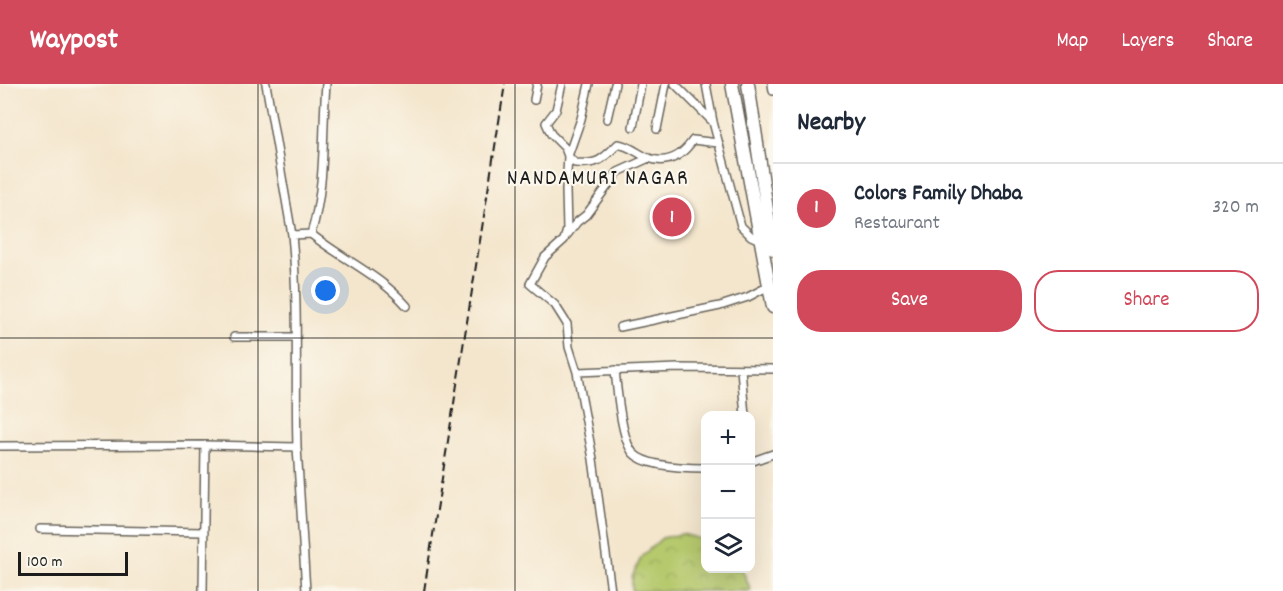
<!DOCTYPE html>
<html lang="en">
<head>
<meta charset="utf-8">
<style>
	:root { --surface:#fff; --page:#f2f2f3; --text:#1f2937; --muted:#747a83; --line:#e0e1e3; --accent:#d1495b }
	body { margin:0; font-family:Dekko,sans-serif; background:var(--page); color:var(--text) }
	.controls { position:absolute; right:18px; bottom:18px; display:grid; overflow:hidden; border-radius:12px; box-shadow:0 6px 24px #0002 }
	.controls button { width:54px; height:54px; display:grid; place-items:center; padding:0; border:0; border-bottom:2px solid var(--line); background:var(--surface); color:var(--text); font:30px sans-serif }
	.scale { position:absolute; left:18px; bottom:15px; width:110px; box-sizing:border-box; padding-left:6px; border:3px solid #1c1c1c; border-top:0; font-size:16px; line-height:21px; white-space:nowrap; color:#1c1c1c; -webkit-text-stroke:4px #fbf7ec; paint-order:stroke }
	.you { position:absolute; left:326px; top:207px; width:21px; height:21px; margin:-15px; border:4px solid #fff; border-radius:50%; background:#1a73e8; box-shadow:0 0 0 9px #1a73e833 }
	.badge { display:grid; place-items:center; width:39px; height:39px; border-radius:50%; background:var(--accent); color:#fff; font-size:20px; font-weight:700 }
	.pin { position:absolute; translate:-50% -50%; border:3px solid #fff; box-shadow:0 2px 6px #0006 }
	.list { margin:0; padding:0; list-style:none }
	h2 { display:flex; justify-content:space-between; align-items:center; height:78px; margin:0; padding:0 24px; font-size:26px }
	h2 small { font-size:20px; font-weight:400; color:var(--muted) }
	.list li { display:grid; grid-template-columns:39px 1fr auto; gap:18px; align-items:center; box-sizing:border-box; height:90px; padding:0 24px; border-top:2px solid var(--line) }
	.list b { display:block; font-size:22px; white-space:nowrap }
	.list p { margin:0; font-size:20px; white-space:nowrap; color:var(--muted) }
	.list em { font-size:20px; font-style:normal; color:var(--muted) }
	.actions { display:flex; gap:12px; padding:18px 24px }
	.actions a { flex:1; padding:14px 0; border:2px solid var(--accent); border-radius:24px; text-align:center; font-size:21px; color:var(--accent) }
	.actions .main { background:var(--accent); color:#fff }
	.icon { flex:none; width:33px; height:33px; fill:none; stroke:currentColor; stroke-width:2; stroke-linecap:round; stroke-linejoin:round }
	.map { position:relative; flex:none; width:773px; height:507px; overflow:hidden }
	header { display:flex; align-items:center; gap:36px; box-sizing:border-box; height:84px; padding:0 30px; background:var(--accent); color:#fff }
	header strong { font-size:28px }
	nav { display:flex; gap:33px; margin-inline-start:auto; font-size:21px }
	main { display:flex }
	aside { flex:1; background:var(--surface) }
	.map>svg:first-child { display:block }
	.park { fill:url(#park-crowns); stroke:#697244; stroke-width:1.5 }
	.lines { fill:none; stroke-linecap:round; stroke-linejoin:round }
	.minor-casing { stroke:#68635a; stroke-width:10 }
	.trunk-casing { stroke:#68635a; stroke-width:15 }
	.minor { stroke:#fff; stroke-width:7 }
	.trunk { stroke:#fff; stroke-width:12 }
	.rail { stroke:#1c1c1c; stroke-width:2; stroke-dasharray:9 4.5; stroke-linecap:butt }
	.grid { fill:none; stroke:#1c1c1c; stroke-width:1.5; stroke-opacity:0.55 }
	.labels { text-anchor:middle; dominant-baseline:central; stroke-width:4.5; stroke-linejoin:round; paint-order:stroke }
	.neighbourhood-label { font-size:22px; letter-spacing:1.5px; fill:#1c1c1c; stroke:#fbf7ec }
</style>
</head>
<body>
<header>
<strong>Waypost</strong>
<nav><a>Map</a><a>Layers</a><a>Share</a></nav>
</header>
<main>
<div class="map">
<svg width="773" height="507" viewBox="0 0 773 507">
	<defs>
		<pattern id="park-crowns" width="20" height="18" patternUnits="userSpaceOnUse" patternTransform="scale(1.5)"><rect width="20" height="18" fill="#b6c96d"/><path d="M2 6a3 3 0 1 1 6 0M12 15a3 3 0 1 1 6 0" fill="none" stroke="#9cac5e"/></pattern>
	</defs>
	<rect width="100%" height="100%" fill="#fbf7ec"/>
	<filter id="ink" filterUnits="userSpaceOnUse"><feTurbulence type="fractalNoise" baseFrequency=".0167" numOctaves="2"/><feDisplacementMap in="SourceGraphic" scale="12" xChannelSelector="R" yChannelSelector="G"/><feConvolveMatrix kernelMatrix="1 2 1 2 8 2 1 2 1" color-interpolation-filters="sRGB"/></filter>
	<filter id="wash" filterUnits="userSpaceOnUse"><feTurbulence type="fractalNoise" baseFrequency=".008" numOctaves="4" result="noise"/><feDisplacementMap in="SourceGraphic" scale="24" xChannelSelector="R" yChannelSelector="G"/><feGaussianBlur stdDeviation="1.35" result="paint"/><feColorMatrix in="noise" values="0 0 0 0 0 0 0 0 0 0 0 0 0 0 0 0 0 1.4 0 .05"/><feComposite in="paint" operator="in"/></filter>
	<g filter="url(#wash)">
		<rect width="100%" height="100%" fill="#f4e6cd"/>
		<path class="park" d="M682 450 705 456 706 484 742 485 751 507H632V493L642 472 662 454Z"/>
	</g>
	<g filter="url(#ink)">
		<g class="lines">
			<defs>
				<path id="minor" d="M266 0 292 151
					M562 0 556 26 546 39 551 50 565 64 568 72 566 106 567 146 564 156 545 173 530 200 555 221 567 240 569 263 577 288 593 375 611 507
					M589 0 581 35 568 72 575 79C598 81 602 76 618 60 630 62 637 69 648 74 668 81 682 72 693 56L718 59
					M675 0 713 38
					M706 0 713 38 741 142 751 152 760 156
					M772 0 773 7
					M534 16 537 0
					M607 35 615 0
					M633 43 641 0
					M657 45 666 0
					M311 150C342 175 380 191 407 222
					M567 151 577 138 586 131 618 88 649 74
					M620 243 720 222 748 213 769 202
					M234 253H295
					M741 285 745 332
					M615 286C617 305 621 355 633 369 646 383 687 384 706 384
					M577 288 678 284 773 285
					M205 361 297 363 306 507
					M0 362 205 361 203 507
					M297 363C295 293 299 221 292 151L311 150C326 102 322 50 326 0
					M750 378 773 370
					M40 445 204 448"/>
				<path id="trunk" d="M732 0 773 223
					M748 0 773 165"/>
			</defs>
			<use href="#minor" class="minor-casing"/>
			<use href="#trunk" class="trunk-casing"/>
			<use href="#minor" class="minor"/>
			<use href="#trunk" class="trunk"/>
			<path class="rail" d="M424 507 505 0"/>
		</g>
	</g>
	<path class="grid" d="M258 0V507M515 0V507M0 254H773"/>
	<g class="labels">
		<g class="neighbourhood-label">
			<text x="598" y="95">NANDAMURI NAGAR</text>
		</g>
	</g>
</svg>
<div class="controls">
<button>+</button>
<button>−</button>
<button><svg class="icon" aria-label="layers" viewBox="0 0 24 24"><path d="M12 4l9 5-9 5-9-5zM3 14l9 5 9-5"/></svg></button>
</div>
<div class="scale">100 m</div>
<div class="you"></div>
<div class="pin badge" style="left:672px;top:133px">1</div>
</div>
<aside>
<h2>Nearby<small></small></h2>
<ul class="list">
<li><span class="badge">1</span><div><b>Colors Family Dhaba</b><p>Restaurant</p></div><em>320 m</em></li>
</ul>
<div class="actions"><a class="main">Save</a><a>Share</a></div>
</aside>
</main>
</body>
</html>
